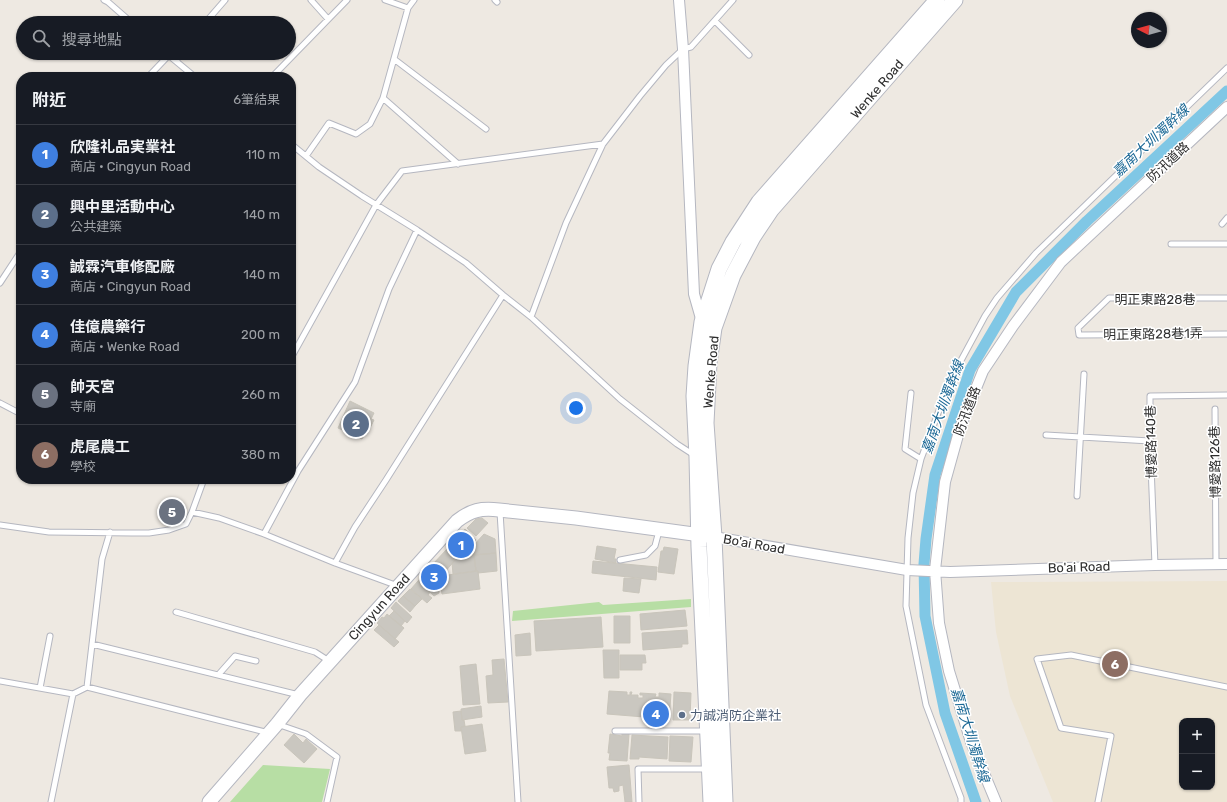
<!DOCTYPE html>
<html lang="zh-TW">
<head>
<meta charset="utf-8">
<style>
	:root { --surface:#171b24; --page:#242831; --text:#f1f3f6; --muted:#9ea1a6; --line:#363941; --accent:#536bea }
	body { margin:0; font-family:Rubik,"Noto Sans TC",sans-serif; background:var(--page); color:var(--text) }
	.controls { position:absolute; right:12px; bottom:12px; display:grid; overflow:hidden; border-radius:8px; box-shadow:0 1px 3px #0004 }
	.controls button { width:36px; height:36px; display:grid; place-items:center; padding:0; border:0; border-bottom:1px solid var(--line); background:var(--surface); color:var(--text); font:20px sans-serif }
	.compass { position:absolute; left:1131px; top:12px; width:36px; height:36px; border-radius:50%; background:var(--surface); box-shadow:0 1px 3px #0004; rotate:276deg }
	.you { position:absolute; left:576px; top:408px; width:14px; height:14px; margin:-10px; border:3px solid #fff; border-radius:50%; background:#1a73e8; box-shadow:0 0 0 6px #1a73e833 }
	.badge { display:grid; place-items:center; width:26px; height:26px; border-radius:50%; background:var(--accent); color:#fff; font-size:13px; font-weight:700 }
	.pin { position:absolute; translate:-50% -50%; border:2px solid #fff; box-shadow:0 1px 4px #0006 }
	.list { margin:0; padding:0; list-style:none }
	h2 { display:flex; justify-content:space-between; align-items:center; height:52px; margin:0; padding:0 16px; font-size:17px }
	h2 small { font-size:13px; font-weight:400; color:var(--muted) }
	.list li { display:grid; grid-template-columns:26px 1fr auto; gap:12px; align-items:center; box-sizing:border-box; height:60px; padding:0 16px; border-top:1px solid var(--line) }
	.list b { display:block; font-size:15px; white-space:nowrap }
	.list p { margin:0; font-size:13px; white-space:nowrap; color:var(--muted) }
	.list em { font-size:13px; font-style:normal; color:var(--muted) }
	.icon { flex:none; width:22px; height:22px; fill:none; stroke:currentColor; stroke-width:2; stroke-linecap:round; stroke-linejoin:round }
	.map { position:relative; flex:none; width:1227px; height:802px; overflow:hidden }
	.search { position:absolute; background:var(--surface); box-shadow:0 1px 3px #0004; left:16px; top:16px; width:280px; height:44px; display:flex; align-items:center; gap:10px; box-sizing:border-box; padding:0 14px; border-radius:22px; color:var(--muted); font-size:15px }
	.panel { position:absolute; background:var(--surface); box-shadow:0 1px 3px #0004; left:16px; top:72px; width:280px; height:412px; border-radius:16px }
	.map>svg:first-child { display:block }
	.education { fill:#ede5d4; fill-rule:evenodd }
	.green { fill:#b7dea4 }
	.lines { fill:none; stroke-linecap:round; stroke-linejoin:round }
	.canal { stroke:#80c7e5; stroke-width:11 }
	.building { fill:#cac7c0; stroke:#c9c5bb }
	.service-casing { stroke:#b5b7c0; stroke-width:7 }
	.minor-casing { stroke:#b5b7c0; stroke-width:12 }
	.tertiary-casing { stroke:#b5b7c0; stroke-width:15 }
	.secondary-casing { stroke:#b5b7c0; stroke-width:17 }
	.service { stroke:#fff; stroke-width:5 }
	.minor { stroke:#fff; stroke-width:10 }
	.tertiary { stroke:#fff; stroke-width:13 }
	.secondary { stroke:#fff; stroke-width:15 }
	.service-dot { fill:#5c6f8a; stroke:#fff; stroke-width:1.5 }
	.labels { text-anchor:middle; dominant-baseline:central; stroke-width:3; stroke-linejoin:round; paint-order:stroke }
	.street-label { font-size:13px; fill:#2e2e2e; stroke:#fff }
	.service-label { font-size:13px; fill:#4e5e75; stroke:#fff; text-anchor:start }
	.water-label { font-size:14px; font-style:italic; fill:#1b6895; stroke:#fff }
</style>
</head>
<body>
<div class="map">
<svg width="1227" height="802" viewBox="0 0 1227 802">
	<rect width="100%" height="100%" fill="#eee9e2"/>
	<path class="education" d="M1227 581V802H1053L1010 696 996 632 991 582ZM1182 721H1212V787H1182Z"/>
	<path class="green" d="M691 599V607L512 621 513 611 599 602 603 605Z
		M263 765 330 769 322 802H230Z"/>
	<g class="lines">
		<path class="canal" d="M976 802 945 713 925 616 924 564 926 539 935 475 970 370 1016 292 1087 221 1227 91"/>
	</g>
	<path class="building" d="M350 401 374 413 371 419 374 420 367 434 365 433 362 439 338 428Z
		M482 518 488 523 476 536 467 528 476 519Z
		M465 529 476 540 458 557 448 546Z
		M484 534 495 539 496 553 474 555 473 546Z
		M473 546 476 571 453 574 452 563 469 547Z
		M597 546 616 549 614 559H616V563L595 559Z
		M664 547 678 549 674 574 658 572 661 551H663Z
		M448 548 457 558 443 574 432 565Z
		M496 553 497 571 478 573V571H476L474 555Z
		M593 561 657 567 656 580 592 573Z
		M432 565 443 574 434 585 424 574Z
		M478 571 480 589 442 594 440 582 448 575Z
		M424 574 439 588V593L434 596 418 581Z
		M624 578 641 579 639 593 623 591Z
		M418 581 430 592 428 595 432 598 427 603 411 589Z
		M410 589 422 599 415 606 403 596Z
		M403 596 415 606 410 612 398 601Z
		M396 602 412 617 407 623 391 608Z
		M685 610 687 626 641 630 640 614Z
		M394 611 405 621 401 626 389 616Z
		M387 614 404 628 395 639 377 623 382 617 384 618Z
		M614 616H630V643H614Z
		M601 617 603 647 536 651 534 621Z
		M379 625 399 642 394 647 374 630Z
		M687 630 688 644H682V647L643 650 642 633Z
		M530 633 531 655 516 656 515 635Z
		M603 650H619V678H604Z
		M620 655H645L646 663H642V670H620Z
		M504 659 508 702 488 703 486 676 493 675 492 660Z
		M476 664 480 704 463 705 460 666Z
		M609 691 627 692V695H630V692H632L631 695H638V698H643V695H640V693L656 694 655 697H659V693L671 694 669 719 607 714Z
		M674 692 691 693 690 720H673Z
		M481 706 482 717 462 720 461 709Z
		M461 711 462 720H464L465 726 461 727V731H455L453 712Z
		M482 724 486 751 465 754 461 727Z
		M294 734 303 743 306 739 317 749 304 763 284 745Z
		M610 734 622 736V734H629L627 761 609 760 610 753H608Z
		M632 735 668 737 667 759 639 757V759H630Z
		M670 736 693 737 691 762 669 761Z
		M629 765 632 802H625L623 785 619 786V791L614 792 613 788H609L607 767Z"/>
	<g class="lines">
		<defs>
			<path id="service" d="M104 0 108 2 132 23
				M311 0 328 19
				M385 0 408 8 414 0
				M495 0 497 2
				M715 21 749 55
				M205 23 225 0
				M166 53 195 77
				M394 59 486 129
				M176 61 182 53
				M148 77 169 55
				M272 77 347 0
				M383 98 458 164
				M291 144 319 167 362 196 417 230 466 263 503 295 531 317 620 399 677 444 694 455
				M306 156 329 123 356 134 370 124 383 98 408 8
				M1222 224 1227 218
				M1171 244H1227
				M0 283 21 251
				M1227 298H1109L1078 328 1079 335 1227 334
				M531 317 566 223 603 144 640 96 666 65 683 49 691 47 733 0
				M291 358 376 205 402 171 603 144
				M911 393 905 449 921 459
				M0 403 21 414
				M1215 409 1216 564
				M1046 435 1150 441
				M1077 496 1084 374
				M192 512 204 479
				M500 512 518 802
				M0 525 49 532 132 533H149L169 530 186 524 192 512 219 518 264 534 335 563 398 586
				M264 534 298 471 355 382 389 289 417 230
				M620 560 646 555 655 546 659 531
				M335 563 355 527 386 480 503 295
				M1155 565 1150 441V396L1227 395
				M176 612 315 652 329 661
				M92 644 299 695
				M219 674 235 656 256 661
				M0 681 73 694 87 687 269 733
				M87 687 102 559 110 532
				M40 688 50 636
				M277 724 306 734 337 757 327 802
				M615 731H707
				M51 802 73 694
				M639 802 638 769H708
				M961 802V798L926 705 906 606 908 538 913 493 921 459 941 405 958 366 985 316 997 298 1036 253 1227 68
				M1098 802 1111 736 1061 728 1037 659 1071 655 1227 687"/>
			<path id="minor" d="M679 0 683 49 694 294 702 322
				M714 537 907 570 950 572 1155 565 1227 564
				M996 802 971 742 949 671 939 623 935 570 945 482 960 428 983 371 1013 326 1061 262 1227 107"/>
			<path id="tertiary" d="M209 802 277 724 300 695 457 521C471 510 481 508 499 510L576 518 708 536"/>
			<path id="secondary" d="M711 802 699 547 697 457 694 396 696 366 702 322 719 269 733 242 759 202 937 0
				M725 802 714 537 706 423 709 363 714 328 733 275 753 237 771 210 955 0"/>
		</defs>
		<use href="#service" class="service-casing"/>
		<use href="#minor" class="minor-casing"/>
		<use href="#tertiary" class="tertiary-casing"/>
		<use href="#secondary" class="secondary-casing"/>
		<use href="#service" class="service"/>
		<use href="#minor" class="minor"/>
		<use href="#tertiary" class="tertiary"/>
		<use href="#secondary" class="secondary"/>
	</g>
	<circle class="service-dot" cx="682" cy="715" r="4"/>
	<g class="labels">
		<g class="street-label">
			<text transform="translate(877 89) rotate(-49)">Wenke Road</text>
			<text transform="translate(1168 162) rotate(-43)">防汛道路</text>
			<text x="1155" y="299">明正東路28巷</text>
			<text transform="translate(1153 334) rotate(-1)">明正東路28巷1弄</text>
			<text transform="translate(711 372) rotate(-85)">Wenke Road</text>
			<text transform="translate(967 411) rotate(-69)">防汛道路</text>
			<text transform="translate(1151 442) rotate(-91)">博愛路140巷</text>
			<text transform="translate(1215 462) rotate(-91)">博愛路126巷</text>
			<text transform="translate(754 544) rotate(10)">Bo'ai Road</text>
			<text transform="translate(1079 567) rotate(-2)">Bo'ai Road</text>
			<text transform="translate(379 607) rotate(-48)">Cingyun Road</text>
		</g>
		<g class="service-label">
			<text x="690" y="715">力誠消防企業社</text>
		</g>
		<g class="water-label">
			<text transform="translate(1151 141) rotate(-43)">嘉南大圳濁幹線</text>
			<text transform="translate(943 407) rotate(-70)">嘉南大圳濁幹線</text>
			<text transform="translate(970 735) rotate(73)">嘉南大圳濁幹線</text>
		</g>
	</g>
</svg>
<div class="controls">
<button>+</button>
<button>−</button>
</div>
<svg class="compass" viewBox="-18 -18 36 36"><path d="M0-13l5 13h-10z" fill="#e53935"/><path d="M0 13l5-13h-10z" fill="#9ea1a6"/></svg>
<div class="you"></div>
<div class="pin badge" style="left:461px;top:545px;background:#3f7fe0">1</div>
<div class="pin badge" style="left:356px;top:424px;background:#5c6f8a">2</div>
<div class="pin badge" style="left:434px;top:577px;background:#3f7fe0">3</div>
<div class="pin badge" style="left:656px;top:714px;background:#3f7fe0">4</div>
<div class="pin badge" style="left:172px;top:512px;background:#6b7280">5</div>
<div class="pin badge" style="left:1115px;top:664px;background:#8d6e63">6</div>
<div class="search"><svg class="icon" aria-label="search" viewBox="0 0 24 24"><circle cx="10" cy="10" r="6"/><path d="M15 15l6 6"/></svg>搜尋地點</div>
<section class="panel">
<h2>附近<small>6筆結果</small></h2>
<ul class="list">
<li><span class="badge" style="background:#3f7fe0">1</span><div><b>欣隆礼品実業社</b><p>商店 · Cingyun Road</p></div><em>110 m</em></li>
<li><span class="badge" style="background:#5c6f8a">2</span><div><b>興中里活動中心</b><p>公共建築</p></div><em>140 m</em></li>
<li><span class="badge" style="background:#3f7fe0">3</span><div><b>誠霖汽車修配廠</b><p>商店 · Cingyun Road</p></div><em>140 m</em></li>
<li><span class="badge" style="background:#3f7fe0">4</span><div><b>佳億農藥行</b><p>商店 · Wenke Road</p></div><em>200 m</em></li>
<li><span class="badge" style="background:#6b7280">5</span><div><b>帥天宮</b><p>寺廟</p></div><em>260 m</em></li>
<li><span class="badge" style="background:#8d6e63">6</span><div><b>虎尾農工</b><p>學校</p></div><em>380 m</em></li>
</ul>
</section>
</div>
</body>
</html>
